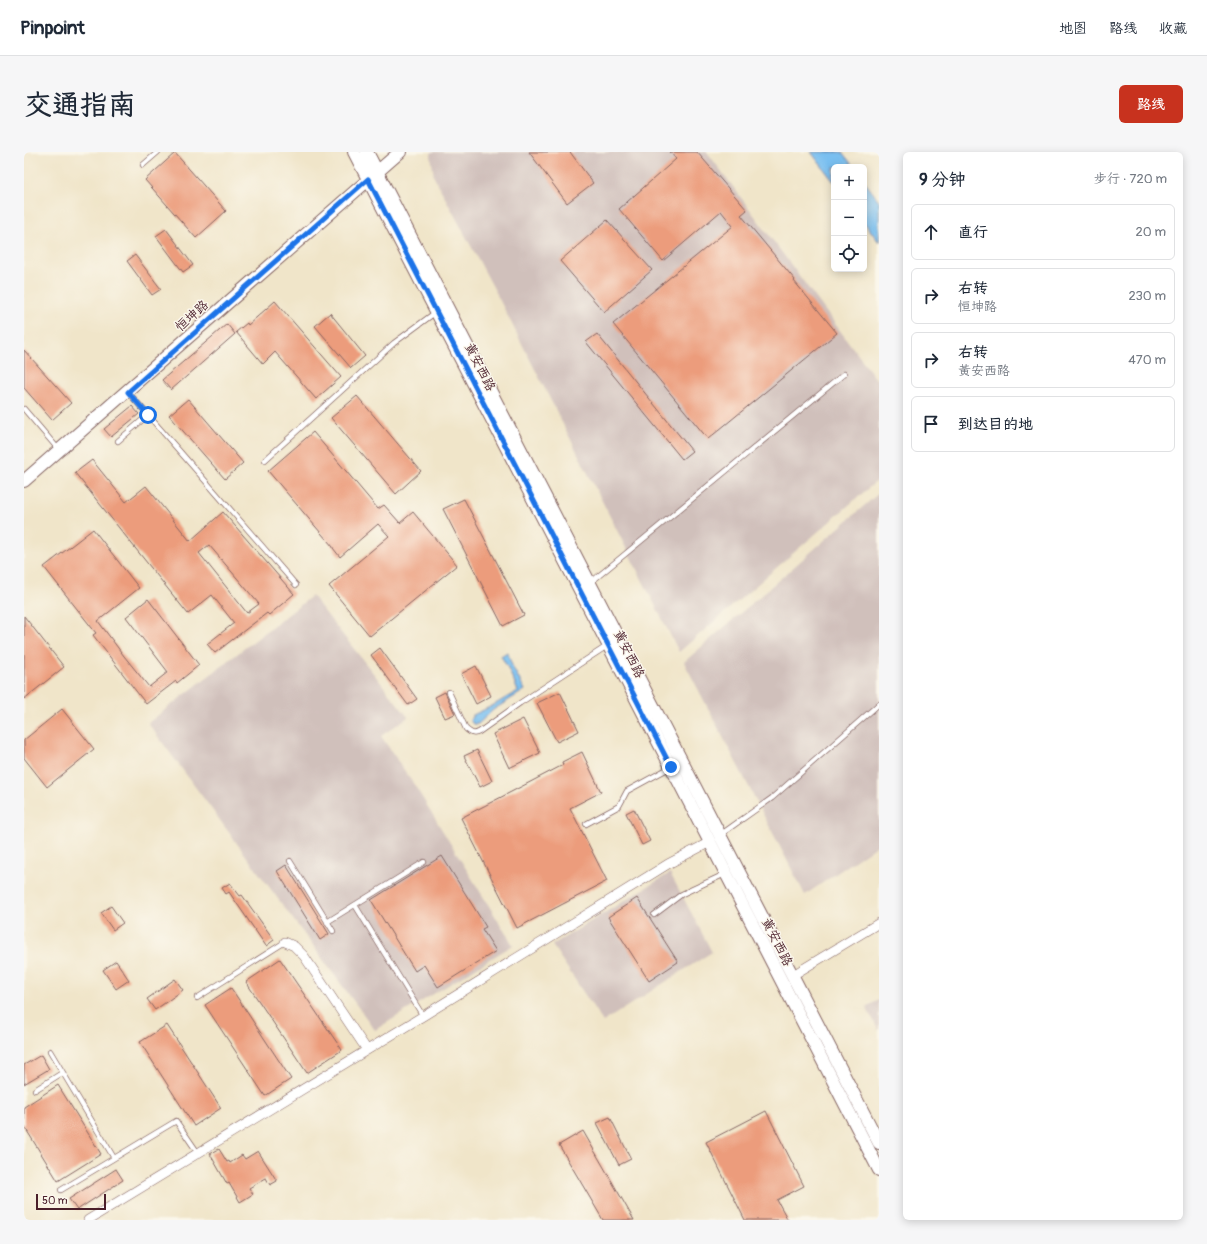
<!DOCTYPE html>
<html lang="zh">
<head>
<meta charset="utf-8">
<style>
	:root { --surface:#fff; --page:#f6f6f7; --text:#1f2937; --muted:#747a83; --line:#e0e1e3; --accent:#c8321e }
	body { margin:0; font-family:Pangolin,"LXGW WenKai TC",sans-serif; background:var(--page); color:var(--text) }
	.controls { position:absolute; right:12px; top:12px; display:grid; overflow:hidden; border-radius:6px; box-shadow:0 2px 10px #0003 }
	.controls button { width:36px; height:36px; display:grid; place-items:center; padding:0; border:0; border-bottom:1px solid var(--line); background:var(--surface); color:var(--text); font:20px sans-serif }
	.scale { position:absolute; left:12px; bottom:10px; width:70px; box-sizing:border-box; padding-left:4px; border:2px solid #4a1f2b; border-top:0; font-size:11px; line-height:14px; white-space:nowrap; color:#4a1f2b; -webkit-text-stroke:3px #fbf7ec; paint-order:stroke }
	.stop { position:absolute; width:12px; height:12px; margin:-9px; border:3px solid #1a73e8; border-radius:50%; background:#fff }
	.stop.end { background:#1a73e8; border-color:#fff; box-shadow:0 1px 4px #0008 }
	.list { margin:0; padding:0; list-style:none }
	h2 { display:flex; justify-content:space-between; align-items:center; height:52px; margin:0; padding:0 16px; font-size:17px }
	h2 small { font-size:13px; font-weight:400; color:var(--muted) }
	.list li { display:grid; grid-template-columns:26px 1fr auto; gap:12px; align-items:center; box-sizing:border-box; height:56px; margin:0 8px 8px; padding:0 8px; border:1px solid var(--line); border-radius:6px }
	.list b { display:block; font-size:15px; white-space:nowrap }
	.list p { margin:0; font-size:13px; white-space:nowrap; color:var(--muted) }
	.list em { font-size:13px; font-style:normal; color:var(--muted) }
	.icon { flex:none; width:22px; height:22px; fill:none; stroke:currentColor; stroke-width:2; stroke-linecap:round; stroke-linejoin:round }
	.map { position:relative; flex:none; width:855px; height:1068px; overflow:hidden; border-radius:6px }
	header { display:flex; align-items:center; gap:24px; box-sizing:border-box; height:56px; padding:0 20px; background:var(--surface); border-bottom:1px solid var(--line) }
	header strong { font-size:19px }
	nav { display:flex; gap:22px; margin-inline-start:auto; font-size:14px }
	.intro { display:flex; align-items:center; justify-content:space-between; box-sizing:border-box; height:96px; padding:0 24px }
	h1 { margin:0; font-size:28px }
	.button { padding:10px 18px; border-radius:6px; background:var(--accent); color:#fff; font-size:14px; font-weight:700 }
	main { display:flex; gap:24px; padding:0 24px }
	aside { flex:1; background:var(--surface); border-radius:6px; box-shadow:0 2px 10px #0003 }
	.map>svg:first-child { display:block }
	.industrial { fill:#d0c0bb }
	.water { fill:#79bff0; stroke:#626f8e }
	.building { fill:#ec9c7b; fill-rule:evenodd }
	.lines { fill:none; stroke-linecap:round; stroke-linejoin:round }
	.lane-casing { stroke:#846462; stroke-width:6 }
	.street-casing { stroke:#846462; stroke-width:10 }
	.secondary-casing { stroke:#846462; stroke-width:14 }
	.lane { stroke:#fff; stroke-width:4.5 }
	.street { stroke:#fff; stroke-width:9 }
	.secondary { stroke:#fff; stroke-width:12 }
	.route { stroke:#1a73e8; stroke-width:5 }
	.labels { text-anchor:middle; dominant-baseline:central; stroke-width:3; stroke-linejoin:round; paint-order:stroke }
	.street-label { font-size:13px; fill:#4a1f2b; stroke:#fbf7ec }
</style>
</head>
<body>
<header>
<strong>Pinpoint</strong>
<nav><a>地图</a><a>路线</a><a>收藏</a></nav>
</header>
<div class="intro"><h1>交通指南</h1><a class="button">路线</a></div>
<main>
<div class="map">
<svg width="855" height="1068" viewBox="0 0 855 1068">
	<rect width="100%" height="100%" fill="#fbf7ec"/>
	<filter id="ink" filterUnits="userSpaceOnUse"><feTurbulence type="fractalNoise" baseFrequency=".025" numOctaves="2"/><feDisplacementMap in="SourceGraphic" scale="8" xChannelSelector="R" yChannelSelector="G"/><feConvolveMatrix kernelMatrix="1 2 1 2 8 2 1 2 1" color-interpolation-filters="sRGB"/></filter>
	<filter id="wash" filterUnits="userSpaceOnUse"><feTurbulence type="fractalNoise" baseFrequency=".012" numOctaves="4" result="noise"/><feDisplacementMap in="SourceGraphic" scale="16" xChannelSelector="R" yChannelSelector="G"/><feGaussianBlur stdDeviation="0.9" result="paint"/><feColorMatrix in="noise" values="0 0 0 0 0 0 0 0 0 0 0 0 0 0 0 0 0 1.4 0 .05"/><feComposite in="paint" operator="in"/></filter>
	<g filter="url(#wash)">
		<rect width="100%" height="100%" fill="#f0e5c9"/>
		<path class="industrial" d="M408 0H683L855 231V327L655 500 469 135 410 25 407 3Z
			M855 341V692L781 743 660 510Z
			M288 444 384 565 357 584 391 634 489 793 351 878 124 571Z
			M646 721 688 800 579 870 528 793Z
			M855 848V879L842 855Z"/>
		<path class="water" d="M787 0H818L830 15H810V30Z
			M840 29 855 49V90L840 70Z
			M483 500 489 516 501 538 469 558 454 572H449L446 568 449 563 468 554 494 539 483 514 477 504Z"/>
		<g id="blocks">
			<path class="building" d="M505 0H546L569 31 543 51Z
				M646 0H673L723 58 717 63 771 128 770 129 813 181 684 287 589 172 709 74 697 59 639 109 595 57 652 7Z
				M151 1 202 59 172 86 121 28Z
				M583 68 628 118 580 160 536 109Z
				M142 77 169 113 159 120 132 84Z
				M111 103 137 137 128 143 103 109Z
				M251 149 317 225 292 247 251 200 239 212 212 180 223 171 224 173Z
				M306 161 341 204 327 216 291 174Z
				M203 172 211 182 147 238 138 228Z
				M573 182 668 299 658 307 562 190Z
				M0 198 47 251 28 268 0 236Z
				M333 244 397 319 372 342 307 266Z
				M164 247 219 311 201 327 145 263Z
				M108 254 115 262 87 285 80 277Z
				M289 280 354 357 360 353 376 371 389 360 433 413 346 484 305 434 365 384 354 372 316 405 309 396V395L244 319Z
				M68 308 102 350 122 334 166 389 199 360 270 442 245 463 243 461 191 501 183 492 210 471 188 443 164 462 51 321ZM185 393 235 452 223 461 175 401Z
				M440 347 500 463 479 474 419 357Z
				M69 377 115 436 74 469 100 504 125 535 144 520 102 465 124 447 175 513 153 531 152 529 122 552 69 483 72 481 20 415Z
				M0 464 40 515 0 547Z
				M356 496 393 547 384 553 347 503Z
				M452 514 467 544 452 552 437 522Z
				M421 540 431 562 421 566 411 545Z
				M536 540 555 579 533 590 513 551Z
				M38 557 70 597 23 635 0 606V588Z
				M499 567 516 601 485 616 469 582Z
				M453 598 468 629 456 635 440 604Z
				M558 600 577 640 546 656 583 729 493 776 437 666 539 613 538 610Z
				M610 657 626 689 618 693 602 661Z
				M418 704 462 775 458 777 472 799 414 835 400 813 391 819 347 748Z
				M262 713 305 782 296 788 253 719Z
				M206 731 216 744 218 743 250 788 242 794 205 740 202 742 198 736Z
				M613 746 654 810 625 829 584 765Z
				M87 754 99 771 89 778 77 761Z
				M256 807 318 898 283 921 222 830Z
				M92 809 105 828 92 837 79 818Z
				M151 827 159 838 131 858 123 847Z
				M207 836 267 927 241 944 181 853Z
				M143 873 197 956 170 974 116 890Z
				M17 903 25 917 0 932V913Z
				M34 933 77 1002 34 1029 0 974V955Z
				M742 959 780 1034 753 1048 764 1068H721L682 990Z
				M586 965 607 1007 595 1013 573 971Z
				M559 979 610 1068H579L535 993Z
				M195 997 203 1010 205 1009 206 1011 218 1003 221 1007 234 999 253 1029 246 1033 242 1026 225 1036 229 1042 216 1050 205 1031 203 1032 186 1002Z
				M92 1017 99 1028 53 1058 45 1047Z"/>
		</g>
	</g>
	<g filter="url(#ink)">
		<use href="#blocks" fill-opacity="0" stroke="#846462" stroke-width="1"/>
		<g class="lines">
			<defs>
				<path id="lane" d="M119 13 134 0
					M104 240 272 433
					M0 257 35 298
					M94 289 124 263
					M241 308 370 191 412 160
					M566 431 820 222
					M425 540 442 577C447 581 449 583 455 580L496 551 583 494
					M562 672 595 654 603 639 647 615
					M696 683 748 646 855 552
					M266 709 309 779
					M331 753 399 864
					M630 763 658 742 701 722
					M303 770 400 710
					M173 846 261 790
					M26 899 90 1006
					M11 938 38 921
					M37 1038 152 969 174 1001"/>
				<path id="street" d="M261 790 270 794 280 804 343 898
					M769 823 855 771
					M64 1068 399 864 644 712 686 690"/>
				<path id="secondary" d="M330 0 855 1018
					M343 0 855 991
					M0 329 376 0"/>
			</defs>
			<use href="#lane" class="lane-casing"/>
			<use href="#street" class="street-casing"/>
			<use href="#secondary" class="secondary-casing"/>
			<use href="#lane" class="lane"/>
			<use href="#street" class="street"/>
			<use href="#secondary" class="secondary"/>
		</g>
	</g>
	<g class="lines" filter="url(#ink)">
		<path class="route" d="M124 263 104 240 344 27 647 615"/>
	</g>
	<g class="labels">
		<g class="street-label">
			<text transform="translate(168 164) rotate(-42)">恒坤路</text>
			<text transform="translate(456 215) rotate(63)">黄安西路</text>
			<text transform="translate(605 502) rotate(63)">黄安西路</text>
			<text transform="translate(753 790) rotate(63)">黄安西路</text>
		</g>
	</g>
</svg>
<div class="controls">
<button>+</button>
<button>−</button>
<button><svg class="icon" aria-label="locate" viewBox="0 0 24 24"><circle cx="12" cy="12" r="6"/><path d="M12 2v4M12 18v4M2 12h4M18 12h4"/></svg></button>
</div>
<div class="scale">50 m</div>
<div class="stop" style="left:124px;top:263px"></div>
<div class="stop end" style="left:647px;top:615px"></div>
</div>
<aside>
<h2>9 分钟<small>步行 · 720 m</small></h2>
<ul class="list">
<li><svg class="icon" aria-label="ahead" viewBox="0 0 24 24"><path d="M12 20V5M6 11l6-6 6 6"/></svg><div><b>直行</b></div><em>20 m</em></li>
<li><svg class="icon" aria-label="right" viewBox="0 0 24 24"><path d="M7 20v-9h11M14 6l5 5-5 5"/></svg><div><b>右转</b><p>恒坤路</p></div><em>230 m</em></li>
<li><svg class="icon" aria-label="right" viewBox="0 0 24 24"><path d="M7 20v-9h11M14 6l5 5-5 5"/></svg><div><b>右转</b><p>黄安西路</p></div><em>470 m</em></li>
<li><svg class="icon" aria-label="arrive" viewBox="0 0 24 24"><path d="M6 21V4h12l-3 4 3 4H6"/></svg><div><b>到达目的地</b></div></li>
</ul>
</aside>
</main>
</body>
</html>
